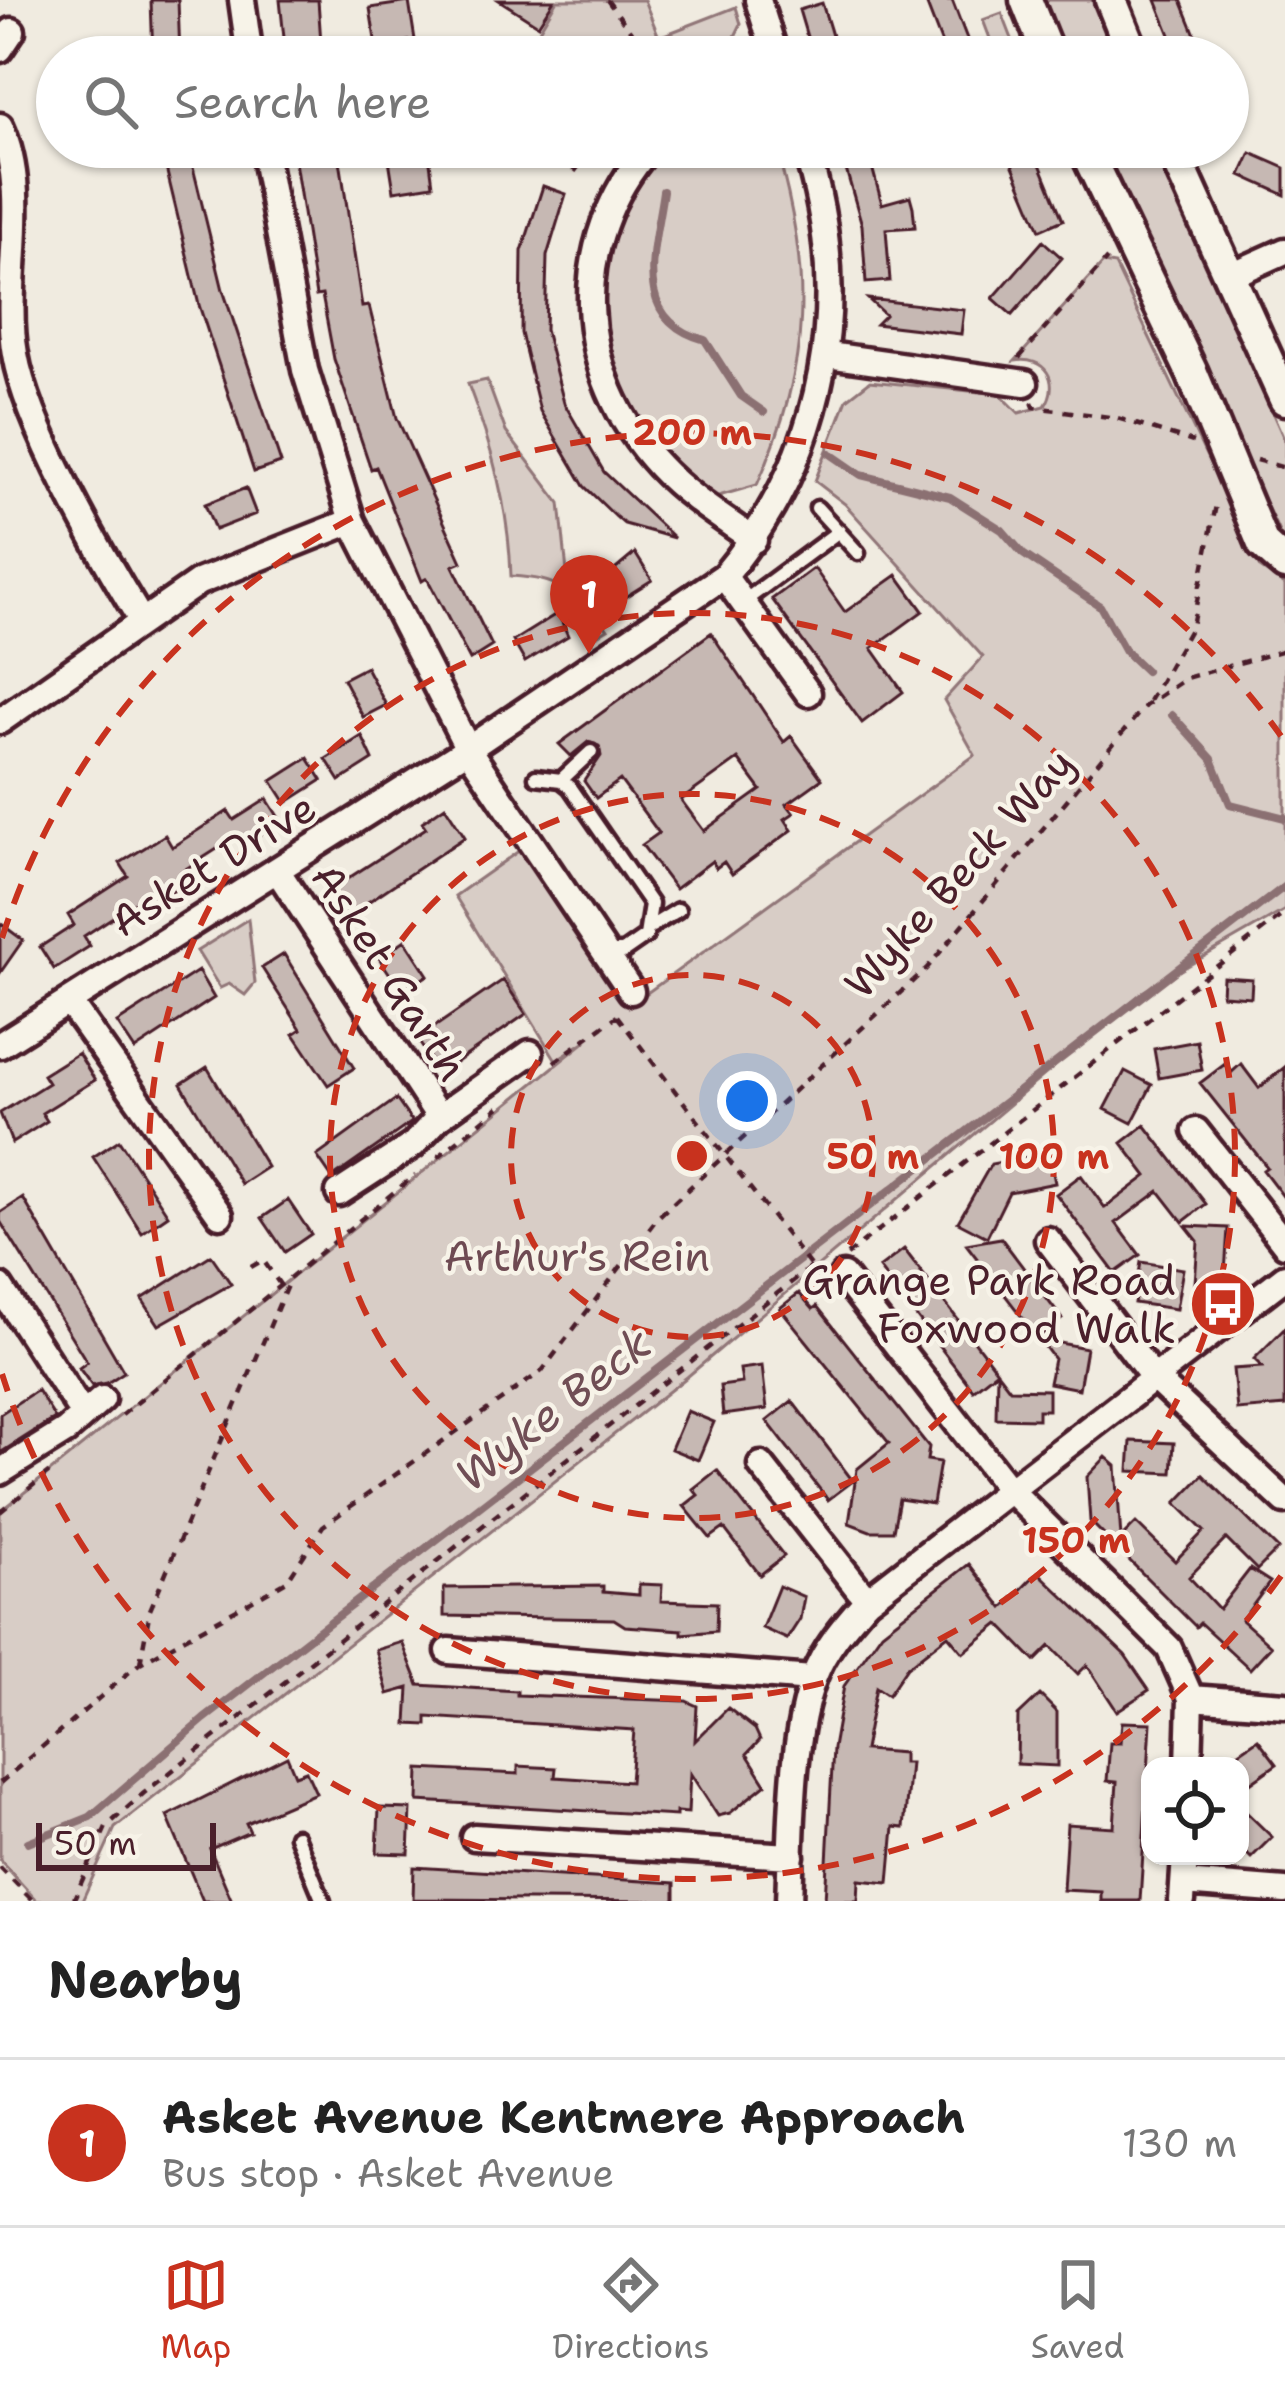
<!DOCTYPE html>
<html lang="en">
<head>
<meta charset="utf-8">
<style>
	:root { --surface:#fff; --page:#f6f6f6; --text:#222; --muted:#767676; --line:#e0e0e0; --accent:#c8321e }
	body { margin:0; font-family:"Shantell Sans",sans-serif; background:var(--page); color:var(--text) }
	.controls { position:absolute; right:36px; bottom:36px; display:grid; overflow:hidden; border-radius:24px; box-shadow:0 3px 9px #0004 }
	.controls button { width:108px; height:108px; display:grid; place-items:center; padding:0; border:0; border-bottom:3px solid var(--line); background:var(--surface); color:var(--text); font:60px sans-serif }
	.scale { position:absolute; left:36px; bottom:30px; width:180px; box-sizing:border-box; padding-left:12px; border:6px solid #4a1f2b; border-top:0; font-size:33px; line-height:42px; white-space:nowrap; color:#4a1f2b; -webkit-text-stroke:9px #f7f3e8; paint-order:stroke }
	.you { position:absolute; left:747px; top:1101px; width:42px; height:42px; margin:-30px; border:9px solid #fff; border-radius:50%; background:#1a73e8; box-shadow:0 0 0 18px #1a73e833 }
	.badge { display:grid; place-items:center; width:78px; height:78px; border-radius:50%; background:var(--accent); color:#fff; font-size:39px; font-weight:700 }
	.pin { position:absolute; translate:-50% -99px; filter:drop-shadow(0 3px 6px #0008) }
	.pin::after { content:''; position:absolute; top:63px; width:42px; height:36px; background:inherit; clip-path:polygon(0 0,100% 0,50% 100%) }
	.list { margin:0; padding:0; list-style:none }
	h2 { display:flex; justify-content:space-between; align-items:center; height:156px; margin:0; padding:0 48px; font-size:51px }
	h2 small { font-size:39px; font-weight:400; color:var(--muted) }
	.list li { display:grid; grid-template-columns:78px 1fr auto; gap:36px; align-items:center; box-sizing:border-box; height:168px; padding:0 48px; border-top:3px solid var(--line) }
	.list b { display:block; font-size:45px; white-space:nowrap }
	.list p { margin:0; font-size:39px; white-space:nowrap; color:var(--muted) }
	.list em { font-size:39px; font-style:normal; color:var(--muted) }
	.icon { flex:none; width:66px; height:66px; fill:none; stroke:currentColor; stroke-width:2; stroke-linecap:round; stroke-linejoin:round }
	.map { position:relative; flex:none; width:1285px; height:1901px; overflow:hidden }
	.search { position:absolute; background:var(--surface); box-shadow:0 3px 9px #0004; left:36px; right:36px; top:36px; height:132px; display:flex; align-items:center; gap:30px; box-sizing:border-box; padding:0 42px; border-radius:66px; color:var(--muted); font-size:45px }
	.sheet { height:324px; background:var(--surface) }
	nav { display:flex; justify-content:space-around; align-items:center; box-sizing:border-box; height:168px; border-top:3px solid var(--line); background:var(--surface); font-size:33px; color:var(--muted) }
	nav a { display:grid; justify-items:center; gap:6px }
	nav .on { color:var(--accent) }
	.map>svg:first-child { display:block }
	.green { fill:#d8cdc6; stroke:#917678; stroke-width:3 }
	.lines { fill:none; stroke-linecap:round; stroke-linejoin:round }
	.stream { stroke:#8b6f72; stroke-width:8 }
	.building { fill:#c6b8b3; stroke:#4a1f2b; stroke-width:3; fill-rule:evenodd }
	.service-casing { stroke:#4a1f2b; stroke-width:21 }
	.minor-casing { stroke:#4a1f2b; stroke-width:33 }
	.tertiary-casing { stroke:#4a1f2b; stroke-width:39 }
	.path { stroke:#4a1f2b; stroke-width:4.5; stroke-dasharray:9 9; stroke-linecap:butt }
	.service { stroke:#f7f3e8; stroke-width:12 }
	.minor { stroke:#f7f3e8; stroke-width:24 }
	.tertiary { stroke:#f7f3e8; stroke-width:30 }
	.ring { fill:none; stroke:#c8321e; stroke-width:6; stroke-dasharray:21 15 }
	.labels { text-anchor:middle; dominant-baseline:central; stroke-width:9; stroke-linejoin:round; paint-order:stroke }
	.street-label { font-size:42px; fill:#4a1f2b; stroke:#f7f3e8 }
	.park-label { font-size:42px; fill:#6e4a52; stroke:#f7f3e8 }
	.poi-label { font-size:42px; fill:#4a1f2b; stroke:#f7f3e8; text-anchor:end }
	.water-label { font-size:45px; font-style:italic; fill:#704e55; stroke:#f7f3e8 }
	.centre { fill:#c8321e; stroke:#f7f3e8; stroke-width:6 }
	.ring-label { font-size:36px; text-anchor:middle; font-weight:bold; fill:#c8321e; stroke:#f7f3e8; stroke-width:9; stroke-linejoin:round; paint-order:stroke }
</style>
</head>
<body>
<div class="map">
<svg width="1285" height="1901" viewBox="0 0 1285 1901">
	<rect width="100%" height="100%" fill="#f0ebe0"/>
	<filter id="ink" filterUnits="userSpaceOnUse"><feTurbulence type="fractalNoise" baseFrequency=".00833" numOctaves="2"/><feDisplacementMap in="SourceGraphic" scale="24" xChannelSelector="R" yChannelSelector="G"/><feConvolveMatrix kernelMatrix="1 2 1 2 8 2 1 2 1" color-interpolation-filters="sRGB"/></filter>
	<g filter="url(#ink)">
		<path class="green" d="M557 0H644L659 37 736 7 741 24 725 57H569L538 32Z
			M1040 0H1093L1116 57H1063Z
			M1002 13 1019 57H997L983 20Z
			M663 147H776C812 274 812 363 757 485L715 497 660 454 617 393 595 288 627 189Z
			M1099 147H1153L1285 441V545Z
			M1103 263 1115 265 1260 568 1285 585V910L1144 991 687 1377 115 1828 82 1901H37L0 1860V1512L587 1040 556 1060 455 896 530 843 631 991 629 1006 975 755 944 700 983 657 845 504 815 481 847 399 870 381 1000 394 1019 413 1045 406C1061 381 1045 356 1015 361Z
			M487 380 506 432 560 503 567 572 608 629 598 635C568 590 567 580 511 576 509 508 492 447 468 384Z
			M248 919 255 983 245 995 229 984 220 988 197 951Z"/>
		<g class="lines">
			<path class="stream" d="M663 191C655 249 629 319 705 340L741 396 764 412
				M829 453 861 475 950 497 1002 530 1023 554 1100 606 1125 651 1146 671
				M1172 715 1212 759 1230 804 1285 818
				M28 1842 90 1817 204 1719 1285 886"/>
		</g>
		<path class="building" d="M151 0H178L180 57H153Z
			M280 0H318L322 57H286Z
			M499 0H554L538 25Z
			M925 0H952L974 57H947Z
			M1156 0H1181L1204 57H1179Z
			M409 2 415 40 376 46 370 8Z
			M822 3 830 29 838 57H813L799 10Z
			M161 147H188L223 290 281 463 254 472 199 305Z
			M338 147 362 307 369 306 397 418 462 562 453 566 492 646 470 660 427 578 422 581 376 467 371 469 334 359 322 295 316 296 293 149Z
			M428 147 433 185 394 191 388 153Z
			M543 147H594L576 171Z
			M1005 147H1033L1063 220 1040 230Z
			M868 152 882 204 910 196 913 207 915 227 886 229 890 281 866 283 862 225 843 159Z
			M1251 153 1285 168V195L1241 175Z
			M543 186 566 194 547 256 545 330 564 403 604 472 674 538 624 524 616 517 584 486 540 411 521 333 522 251Z
			M1043 241 1062 258 1012 315 993 298Z
			M868 299 964 310 961 334 876 324 885 315Z
			M246 488 256 514 215 530 205 504Z
			M635 553 652 580 606 609 593 588Z
			M814 568 845 612 897 575 923 611 872 648 903 692 862 723 772 599Z
			M558 613 568 636 525 662 513 641Z
			M711 633 784 742 791 736 822 779 787 804 794 813 785 819 792 830 732 874 724 862 716 868 712 861 675 889 642 845 659 833 620 780 596 798 584 781 601 756 599 746 588 742 571 756 559 744ZM738 759 761 790 704 831 681 800Z
			M366 667 386 705 363 717 343 679Z
			M362 736 373 760 340 781 326 759Z
			M308 758 322 780 286 803 272 781Z
			M267 799 281 821 245 844 239 835 181 872 187 882 151 905 145 896 84 936 90 946 54 969 40 947 74 925 68 915 128 876 120 863 165 835 172 847 228 811 234 820Z
			M445 806 465 837 344 918 327 892 426 828 422 822Z
			M0 923 23 940 0 973Z
			M405 940 428 975 402 992 379 958Z
			M284 954 354 1068 328 1085 294 1034 301 1029 262 968Z
			M198 971 214 998 135 1050 117 1023Z
			M1223 977 1252 979 1251 997 1222 995Z
			M503 980 526 1014 440 1074 417 1039Z
			M1197 1041 1202 1070 1159 1078 1154 1049Z
			M78 1053 95 1080 42 1113 47 1121 12 1143 0 1113 48 1083 43 1075Z
			M1225 1064 1232 1072 1241 1064 1259 1088 1285 1067V1199L1263 1170 1267 1167 1200 1083Z
			M207 1067 267 1167 241 1184 181 1084Z
			M1125 1071 1152 1085 1132 1123 1105 1109Z
			M396 1099 412 1122 332 1178 317 1156Z
			M1145 1125 1206 1204 1183 1222 1159 1191 1116 1223 1140 1255 1115 1273 1056 1194 1081 1175 1105 1208 1147 1176 1122 1143Z
			M119 1140 168 1215 142 1233 93 1157Z
			M1049 1153 1055 1183 1009 1192 987 1237 958 1222 991 1164Z
			M23 1198 124 1372 107 1383 92 1386 79 1368 87 1362 0 1221V1213Z
			M288 1200 311 1234 285 1252 262 1218Z
			M1186 1226 1228 1228 1225 1273H1217V1284L1195 1283 1198 1241Z
			M1001 1238 1062 1319 1038 1338 966 1244Z
			M904 1249 997 1371 973 1390 879 1268Z
			M211 1255 231 1284 159 1325 142 1299Z
			M1141 1262 1183 1269 1176 1309 1134 1303Z
			M799 1293 813 1309 817 1306 929 1447 927 1460 940 1462 933 1504 899 1499 893 1531H870L849 1523 857 1469 889 1443 780 1308Z
			M1285 1328V1406L1237 1410 1233 1369 1262 1367 1254 1359Z
			M1039 1339 1086 1348 1079 1389 1049 1383 1054 1359Z
			M762 1366 767 1409 723 1415 720 1386 742 1383 740 1369Z
			M997 1372 1010 1389 1048 1390V1410H1038V1419L996 1418Z
			M37 1390 55 1418 0 1453V1414Z
			M792 1401 853 1481 828 1500 767 1421Z
			M687 1411 714 1422 698 1460 671 1449Z
			M1131 1441 1174 1443 1172 1473 1129 1471Z
			M1106 1457 1116 1466 1121 1538 1136 1523 1175 1561 1204 1531 1176 1503 1203 1475 1278 1549 1257 1570 1226 1539 1189 1577 1219 1609 1250 1569 1270 1582 1242 1620 1271 1646 1250 1669 1200 1623 1196 1627 1090 1521 1087 1477Z
			M717 1470 784 1556 760 1575 724 1528 710 1538 684 1506 698 1495 693 1489Z
			M969 1564 1003 1608 1038 1572 1125 1655 1149 1690 1117 1711 1087 1665 1078 1674 1050 1646 1035 1661 999 1624 963 1653 948 1635 907 1667 888 1695 876 1687 864 1750 903 1753V1763H910L904 1828 894 1827 889 1883 859 1880 858 1901H825L833 1748 844 1686 882 1632Z
			M639 1584 662 1585 661 1601 717 1603 716 1631 682 1634V1630L625 1626 614 1619 444 1616V1588L603 1586V1592L639 1595Z
			M779 1586 804 1597 800 1619 787 1639 762 1628Z
			M402 1642 419 1685 517 1691V1695L686 1701 697 1706 695 1741 728 1708 755 1729 760 1740 747 1754 766 1784 730 1813 718 1816 690 1773 688 1813 676 1812V1816L418 1801 419 1769 518 1774V1766L556 1768 555 1777 630 1782 634 1730 427 1717V1725L407 1724 409 1688 388 1694 376 1650Z
			M1040 1695 1057 1712V1766L1017 1764 1018 1716Z
			M1122 1722 1151 1723 1140 1901H1101V1892L1063 1890 1067 1824 1114 1827 1117 1782 1107 1781 1110 1743H1120Z
			M1258 1739 1277 1764 1240 1790V1766H1219Z
			M287 1756 295 1775 306 1771 316 1793 246 1823 250 1832 210 1849 232 1901H203L167 1816Z
			M1240 1806 1272 1837 1251 1858 1240 1847Z
			M379 1808 411 1809 409 1854 377 1853Z
			M414 1867 675 1883V1901L413 1899Z"/>
		<g class="lines">
			<defs>
				<path id="service" d="M817 508 858 553
					M743 602 839 531
					M536 777 561 780 570 787 651 904 646 936 623 952H606
					M561 780 591 752
					M652 926 678 910
					M296 1836 323 1901"/>
				<path id="minor" d="M242 0 250 57
					M758 0 776 57
					M0 49 12 31
					M0 126C32 196 2 281 15 354 27 426 102 556 141 620
					M263 147 305 370 352 521 468 749 631 991
					M650 147C566 242 574 375 659 466 686 495 721 517 754 540
					M1227 277 1285 251
					M828 355 1025 383
					M724 576 808 693
					M0 721 199 582 352 521
					M277 870 439 1117 413 1145 339 1193
					M69 1002 220 1215
					M0 1045 468 749 724 576C826 454 854 299 805 147
					M439 1117 530 1053
					M1196 1131 1285 1244
					M1048 1240 1153 1377 1285 1501
					M843 1276 1008 1488 1169 1648 1191 1698 1189 1766
					M0 1287 82 1413
					M761 1465 867 1600
					M0 1472 66 1431 102 1399
					M449 1651 812 1679
					M1191 1698 1285 1705
					M474 1837 791 1856
					M1184 1883 1285 1891
					M789 1901C792 1834 790 1739 814 1677 825 1647 846 1624 867 1600L1285 1277
					M1182 1901 1185 1856"/>
				<path id="tertiary" d="M1026 0 1049 57
					M1111 0 1134 57
					M1084 147 1192 373 1263 544 1285 564
					M1171 147 1285 399"/>
			</defs>
			<use href="#service" class="service-casing"/>
			<use href="#minor" class="minor-casing"/>
			<use href="#tertiary" class="tertiary-casing"/>
			<path class="path" d="M607 0 650 57
				M1019 358 1107 259
				M1032 402 1034 407 1117 418 1193 442
				M1256 460 1285 468
				M563 576 602 630
				M1149 701 1192 626 1216 505
				M617 1016 819 1277
				M554 1062 617 1016
				M438 1157 499 1107
				M847 1255 1285 913
				M251 1267 263 1260 281 1286
				M122 1415 415 1175
				M0 1512 52 1470
				M140 1663 150 1610 288 1283
				M0 1783 140 1663 287 1581 323 1526 542 1371 658 1217 927 968 1145 706 1186 678 1285 650
				M0 1867 33 1901
				M73 1901 106 1827 144 1793 812 1266"/>
			<use href="#service" class="service"/>
			<use href="#minor" class="minor"/>
			<use href="#tertiary" class="tertiary"/>
		</g>
	</g>
	<g class="ring">
		<circle cx="692" cy="1156" r="181"/>
		<circle cx="692" cy="1156" r="362"/>
		<circle cx="692" cy="1156" r="543"/>
		<path d="M1281 1576A724 724 0 0 1 2 1374M2 938A724 724 0 0 1 1281 736"/>
	</g>
	<defs>
		<symbol id="bus-disc" viewBox="-11 -11 22 22"><circle r="9.5" fill="#c8321e" stroke="#f7f3e8"/><path d="M-5-6H5V4H4V6H2V4H-2V6H-4V4H-5ZM-3.5-4V0h7V-4ZM-3.5 1.2v1.5H-2V1.2ZM2 1.2v1.5H3.5V1.2Z" fill="#fff"/></symbol>
	</defs>
	<g fill-rule="evenodd">
		<use href="#bus-disc" x="1185" y="1266" width="76" height="76"/>
	</g>
	<g class="labels">
		<g class="street-label">
			<text transform="translate(213 864) rotate(-32)">Asket Drive</text>
			<text transform="translate(959 873) rotate(-48)">Wyke Beck Way</text>
			<text transform="translate(390 972) rotate(57)">Asket Garth</text>
		</g>
		<g class="park-label">
			<text x="577" y="1256">Arthur's Rein</text>
		</g>
		<g class="poi-label">
			<text x="1176" y="1280">Grange Park Road<tspan x="1176" dy="48">Foxwood Walk</tspan></text>
		</g>
		<g class="water-label">
			<text transform="translate(553 1409) rotate(-38)">Wyke Beck</text>
		</g>
	</g>
	<circle cx="692" cy="1156" r="18" class="centre"/>
	<g class="ring-label">
		<text x="692" y="445">200 m</text>
		<text x="873" y="1169">50 m</text>
		<text x="1054" y="1169">100 m</text>
		<text x="1076" y="1553">150 m</text>
	</g>
</svg>
<div class="controls">
<button><svg class="icon" aria-label="locate" viewBox="0 0 24 24"><circle cx="12" cy="12" r="6"/><path d="M12 2v4M12 18v4M2 12h4M18 12h4"/></svg></button>
</div>
<div class="scale">50 m</div>
<div class="you"></div>
<div class="pin badge" style="left:589px;top:654px">1</div>
<div class="search"><svg class="icon" aria-label="search" viewBox="0 0 24 24"><circle cx="10" cy="10" r="6"/><path d="M15 15l6 6"/></svg>Search here</div>
</div>
<section class="sheet">
<h2>Nearby<small></small></h2>
<ul class="list">
<li><span class="badge">1</span><div><b>Asket Avenue Kentmere Approach</b><p>Bus stop · Asket Avenue</p></div><em>130 m</em></li>
</ul>
</section>
<nav>
<a class="on"><svg class="icon" aria-label="map" viewBox="0 0 24 24"><path d="M3 6l6-2 6 2 6-2v14l-6 2-6-2-6 2zM9 4v14M15 6v14"/></svg>Map</a>
<a><svg class="icon" aria-label="directions" viewBox="0 0 24 24"><path d="M12 3l9 9-9 9-9-9zM9 14v-3h6M13 9l2 2-2 2"/></svg>Directions</a>
<a><svg class="icon" aria-label="saved" viewBox="0 0 24 24"><path d="M7 4h10v16l-5-4-5 4z"/></svg>Saved</a>
</nav>
</body>
</html>
